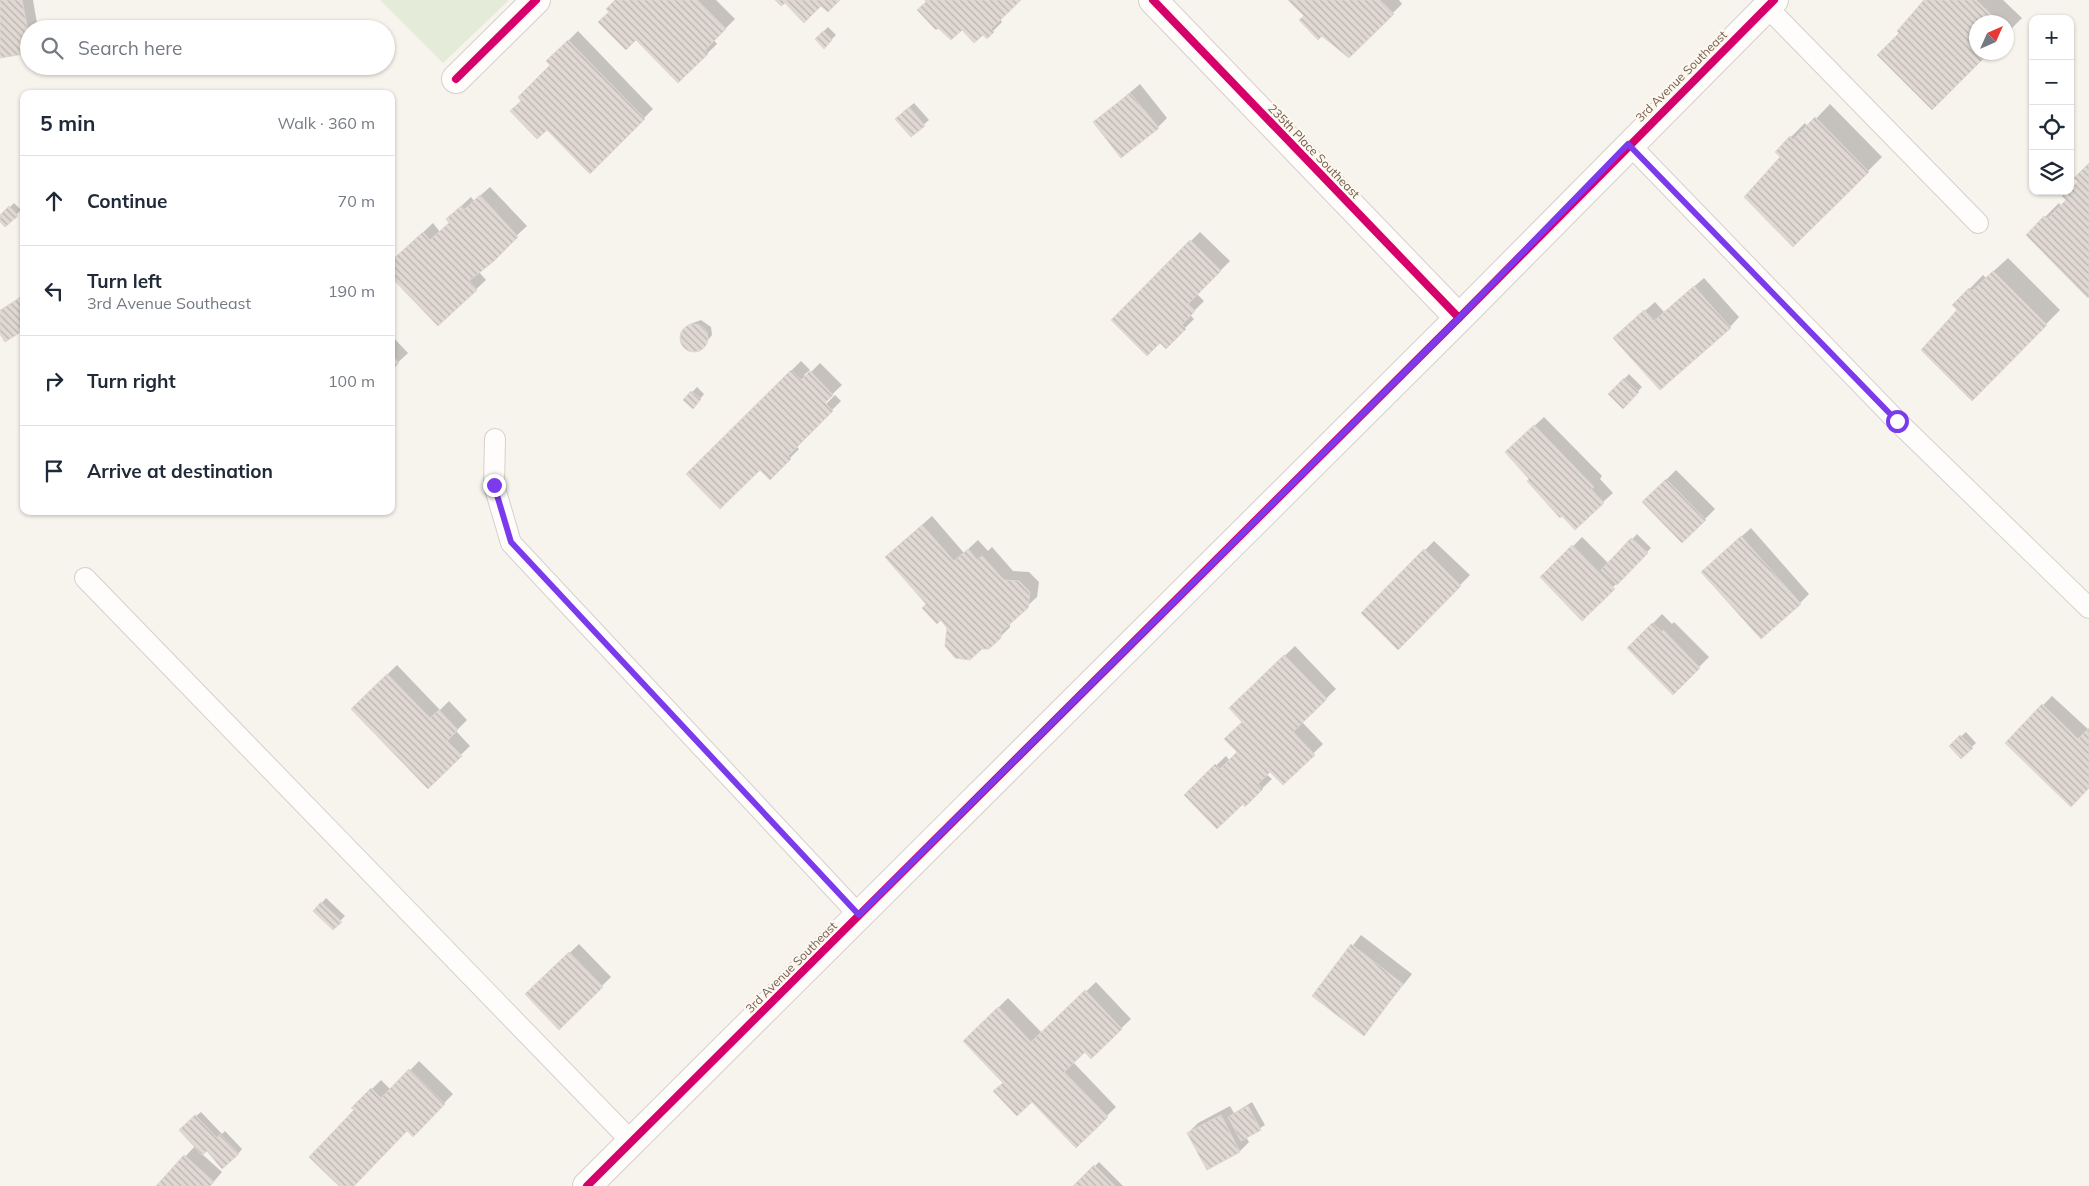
<!DOCTYPE html>
<html lang="en">
<head>
<meta charset="utf-8">
<style>
	:root { --surface:#fff; --page:#f2f2f3; --text:#1f2937; --muted:#747a83; --line:#e0e1e3 }
	body { margin:0; font-family:Mulish,sans-serif; background:var(--page); color:var(--text) }
	.controls { position:absolute; right:15px; top:15px; display:grid; overflow:hidden; border-radius:10px; box-shadow:0 1px 4px #0004 }
	.controls button { width:45px; height:45px; display:grid; place-items:center; padding:0; border:0; border-bottom:1px solid var(--line); background:var(--surface); color:var(--text); font:25px sans-serif }
	.compass { position:absolute; left:1969px; top:15px; width:45px; height:45px; border-radius:50%; background:var(--surface); box-shadow:0 1px 4px #0004; rotate:45deg }
	.stop { position:absolute; width:15px; height:15px; margin:-11px; border:4px solid #7c3aed; border-radius:50%; background:#fff }
	.stop.end { background:#7c3aed; border-color:#fff; box-shadow:0 1px 5px #0008 }
	.list { margin:0; padding:0; list-style:none }
	h2 { display:flex; justify-content:space-between; align-items:center; height:65px; margin:0; padding:0 20px; font-size:21px }
	h2 small { font-size:16px; font-weight:400; color:var(--muted) }
	.list li { display:grid; grid-template-columns:32px 1fr auto; gap:15px; align-items:center; box-sizing:border-box; height:90px; padding:0 20px; border-top:1px solid var(--line) }
	.list b { display:block; font-size:19px; white-space:nowrap }
	.list p { margin:0; font-size:16px; white-space:nowrap; color:var(--muted) }
	.list em { font-size:16px; font-style:normal; color:var(--muted) }
	.icon { flex:none; width:28px; height:28px; fill:none; stroke:currentColor; stroke-width:2; stroke-linecap:round; stroke-linejoin:round }
	.map { position:relative; flex:none; width:2089px; height:1186px; overflow:hidden }
	.search { position:absolute; background:var(--surface); box-shadow:0 1px 4px #0004; left:20px; top:20px; width:375px; height:55px; display:flex; align-items:center; gap:12px; box-sizing:border-box; padding:0 18px; border-radius:28px; color:var(--muted); font-size:19px }
	.panel { position:absolute; background:var(--surface); box-shadow:0 1px 4px #0004; left:20px; top:90px; width:375px; height:425px; border-radius:10px }
	.map>svg:first-child { display:block }
	.green { fill:#e4ecd9 }
	.shadow { fill:#0003 }
	.building { fill:url(#building-back-hatch); stroke:#dfd7d0 }
	.lines { fill:none; stroke-linecap:round; stroke-linejoin:round }
	.lane-casing { stroke:#d6d0cb; stroke-width:22 }
	.street-casing { stroke:#d6d0cb; stroke-width:30 }
	.lane { stroke:#fefdfc; stroke-width:20 }
	.street { stroke:#fefdfc; stroke-width:28 }
	.cycleway-casing { stroke:#fdf8ef; stroke-width:11 }
	.cycleway { stroke:#d6006c; stroke-width:8 }
	.route { stroke:#7c3aed; stroke-width:6 }
	.labels { text-anchor:middle; dominant-baseline:central; stroke-width:4.5; stroke-linejoin:round; paint-order:stroke }
	.street-label { font-size:12px; fill:#735c4f; stroke:#fdf8ef }
</style>
</head>
<body>
<div class="map">
<svg width="2089" height="1186" viewBox="0 0 2089 1186">
	<defs>
		<pattern id="building-back-hatch" width="6" height="6" patternUnits="userSpaceOnUse" patternTransform="scale(1.25)"><rect width="6" height="6" fill="#e0d9d3"/><path d="M-1 5l2 2M0 0l6 6M5-1l2 2" fill="none" stroke="#bab3ae"/></pattern>
	</defs>
	<rect width="100%" height="100%" fill="#f7f3ed"/>
	<path class="green" d="M380 0H509L443 63Z"/>
	<path class="shadow" d="M0 0H33L38 29H29V52L0 57Z
		M617 0H716L735 19 714 40 717 44 678 82 610 12Z
		M926 0H1020L1000 19 1002 22 993 31 983 33 962 28Z
		M1290 0H1399L1402 4 1349 56Z
		M1926 0H2003L2022 18 2006 34V22H1976V52L1932 108 1901 33Z
		M828 27 836 35 824 47 816 39Z
		M578 31 653 109 590 172 552 65 548 61Z
		M1140 84 1167 118 1158 127 1095 122Z
		M914 103 929 120 911 136 901 114Z
		M1830 104 1882 157 1793 246 1782 157 1776 152 1805 123 1808 127Z
		M2089 164V295L2027 235 2059 203 2061 206 2068 200Z
		M490 187 527 226 478 271 486 280 438 325 391 262 433 223 440 232 451 222 457 210 471 197 474 201Z
		M14 203 21 210 5 226 0 217Z
		M1200 232 1230 261 1197 294 1204 301 1190 315 1194 319 1166 347 1160 342 1113 320Z
		M2008 258 2060 310 1972 399 1959 310 1954 305 1983 275 1986 278Z
		M1704 278 1739 317 1730 327 1624 329 1655 302 1664 312Z
		M24 295V329L0 331V310Z
		M701 320 711 327 712 335 700 350H692L683 344 682 336 690 324Z
		M391 335 408 353 391 369Z
		M801 361 810 370 804 375 806 377 820 363 842 385 819 407 821 409 835 395 841 401 796 446 799 449 770 478 760 468 688 474Z
		M1629 374 1642 387 1623 407 1610 394Z
		M697 387 704 394 697 403 685 400Z
		M1544 417 1602 476 1600 479 1613 493 1603 502 1530 479 1516 443Z
		M1676 470 1715 509 1682 542 1644 502Z
		M932 516 964 553 978 540 988 551 992 547 1013 571 1029 572 1039 582 1037 597 1010 622V627L1000 637 948 628 927 604 896 548Z
		M1751 528 1809 594 1800 603 1712 563Z
		M1637 534 1651 548 1582 619 1542 578 1582 537 1609 564Z
		M1434 541 1470 575 1398 648 1363 613Z
		M1662 614 1672 624 1674 622 1709 657 1673 693 1629 648Z
		M1295 646 1336 689 1302 722 1323 744 1283 783 1270 771 1266 774 1272 779 1245 805 1243 802 1185 795 1226 756 1230 761 1239 752 1244 722 1230 708Z
		M397 665 440 710 449 701 467 720 456 731 470 746 428 787 352 709Z
		M2052 696 2089 730V787L2006 743Z
		M1966 732 1976 743 1961 757 1951 746Z
		M326 898 345 916 333 928 315 911Z
		M1361 935 1412 974 1364 1034 1314 996Z
		M579 944 611 977 559 1028 527 994Z
		M1096 982 1131 1019 1091 1057 1085 1050 1073 1062 1116 1107 1076 1146 1032 1100 1004 1082 974 1032 1008 998 1042 1033Z
		M419 1061 453 1094 413 1135 407 1130 352 1186H341L356 1110 353 1108 381 1080 391 1090Z
		M1252 1102 1265 1125 1246 1137 1249 1142 1240 1151 1188 1133 1198 1123 1230 1106 1234 1113Z
		M201 1112 222 1134 225 1131 242 1149 238 1154 207 1150 202 1154 222 1172 210 1186H158L195 1146 185 1125Z
		M1099 1162 1123 1186H1075Z"/>
	<path class="building" d="M0 0H22L29 37V53L0 58Z
		M615 0H697L726 29 705 50 708 54 678 83 636 40 626 50 598 22 609 12 606 9Z
		M775 0H840L828 12 821 6 804 23 785 3 781 6Z
		M925 0H1021L991 29 994 32 987 39 983 35 974 43 962 30 951 40 938 28 936 30 917 10 926 2Z
		M1288 0H1380L1394 14 1349 58 1322 36 1318 40 1299 20 1304 16Z
		M1924 0H1976L1999 22H1976V52H1990L1932 110 1877 55 1899 33 1897 31Z
		M823 31 832 40 824 49 815 39Z
		M568 40 645 119 590 174 547 130 537 139 510 111 521 101 518 97 550 65 546 61Z
		M1130 93 1159 128 1121 158 1093 122Z
		M909 107 925 126 911 137 895 119Z
		M1815 117 1869 172 1793 247 1744 197 1780 157 1775 152 1790 136 1793 140Z
		M2089 163V297L2088 298 2026 235 2044 216 2047 219 2066 200 2062 196 2078 182 2074 178Z
		M480 195 518 237 494 261 469 281 477 290 438 326 391 277V261L423 232 430 240 449 223 446 219 461 206 464 210Z
		M9 206 18 216 5 227 0 222V215Z
		M1190 240 1221 271 1188 304 1195 311 1182 325 1186 329 1166 349 1160 343 1147 356 1111 320Z
		M1993 271 2047 325 1972 401 1921 350 1957 310 1952 305 1969 288 1972 291Z
		M1694 286 1731 328 1660 390 1613 338 1644 310 1654 321Z
		M22 296 24 330 5 342 0 334V311Z
		M680 338a14 14 0 1 1 28 0a14 14 0 1 1-28 0Z
		M391 354 399 363 391 371Z
		M791 370 801 380 810 371 833 395 825 403 833 411 788 456 791 459 770 480 760 470 720 509 686 474Z
		M1624 378 1639 392 1623 409 1608 394Z
		M691 391 701 399 693 409 683 400Z
		M1534 425 1594 487 1591 489 1604 503 1575 530 1562 516 1560 518 1527 481 1529 479 1505 452Z
		M1666 479 1706 520 1682 543 1642 502Z
		M922 525 954 561 968 549 977 560 982 556 1004 580 1019 581 1030 592 1028 608 1001 632V638L989 649H982L970 660 955 658 945 646 947 628 941 620 937 624 922 608 926 604 885 557Z
		M1741 536 1801 604 1761 639 1701 572Z
		M1631 538 1648 553 1617 585 1601 570Z
		M1572 545 1615 589 1582 621 1540 577Z
		M1424 549 1461 586 1398 650 1361 613Z
		M1652 623 1662 632 1663 630 1700 668 1673 695 1627 648Z
		M1284 655 1327 699 1293 732 1315 755 1283 785 1270 772 1258 784 1263 789 1245 807 1243 804 1217 829 1184 795 1215 764 1220 769 1237 752 1224 739 1242 722 1229 708Z
		M387 674 430 718 439 710 458 730 447 741 462 756 428 789 351 709Z
		M2042 704 2078 739 2089 728V788L2071 807 2005 743Z
		M1960 735 1973 748 1961 759 1949 746Z
		M321 902 342 922 333 930 313 911Z
		M1351 944 1403 984 1364 1036 1312 996Z
		M569 952 603 987 559 1030 525 994Z
		M1085 990 1122 1029 1091 1059 1085 1052 1064 1072 1108 1117 1076 1148 1032 1102 1017 1116 993 1091 1003 1083 963 1041 998 1007 1031 1042Z
		M409 1069 445 1104 413 1137 407 1131 354 1186H339L309 1157 354 1110 351 1108 371 1088 381 1098Z
		M1248 1106 1261 1130 1241 1141 1228 1117Z
		M195 1115 217 1138 220 1134 239 1154 222 1169 207 1151 202 1155 179 1130Z
		M1221 1115 1240 1152 1207 1170 1187 1133Z
		M184 1155 214 1182 210 1186H156Z
		M1094 1165 1115 1186H1073Z"/>
	<g class="lines">
		<defs>
			<path id="lane" d="M1767 7 1978 223
				M1629 144 1897 421 2089 608
				M495 439 494 485 511 543 859 915
				M85 578 632 1142"/>
			<path id="street" d="M1153 0 1459 318
				M456 79 536 0
				M587 1186 1459 318 1774 0"/>
		</defs>
		<use href="#lane" class="lane-casing"/>
		<use href="#street" class="street-casing"/>
		<use href="#lane" class="lane"/>
		<use href="#street" class="street"/>
		<defs>
			<path id="cycleway" d="M1153 0 1459 318
				M456 79 536 0
				M587 1186 1459 318 1774 0"/>
		</defs>
		<use href="#cycleway" class="cycleway-casing"/>
		<use href="#cycleway" class="cycleway"/>
	</g>
	<g class="lines">
		<path class="route" d="M494 485 511 542 859 915 1459 318 1628 144 1897 421"/>
	</g>
	<g class="labels">
		<g class="street-label">
			<text transform="translate(1681 76) rotate(-45)">3rd Avenue Southeast</text>
			<text transform="translate(1314 151) rotate(46)">235th Place Southeast</text>
			<text transform="translate(791 967) rotate(-45)">3rd Avenue Southeast</text>
		</g>
	</g>
</svg>
<div class="controls">
<button>+</button>
<button>−</button>
<button><svg class="icon" aria-label="locate" viewBox="0 0 24 24"><circle cx="12" cy="12" r="6"/><path d="M12 2v4M12 18v4M2 12h4M18 12h4"/></svg></button>
<button><svg class="icon" aria-label="layers" viewBox="0 0 24 24"><path d="M12 4l9 5-9 5-9-5zM3 14l9 5 9-5"/></svg></button>
</div>
<svg class="compass" viewBox="-18 -18 36 36"><path d="M0-13l5 13h-10z" fill="#e53935"/><path d="M0 13l5-13h-10z" fill="#747a83"/></svg>
<div class="stop" style="left:1897px;top:421px"></div>
<div class="stop end" style="left:494px;top:485px"></div>
<div class="search"><svg class="icon" aria-label="search" viewBox="0 0 24 24"><circle cx="10" cy="10" r="6"/><path d="M15 15l6 6"/></svg>Search here</div>
<section class="panel">
<h2>5 min<small>Walk · 360 m</small></h2>
<ul class="list">
<li><svg class="icon" aria-label="ahead" viewBox="0 0 24 24"><path d="M12 20V5M6 11l6-6 6 6"/></svg><div><b>Continue</b></div><em>70 m</em></li>
<li><svg class="icon" aria-label="left" viewBox="0 0 24 24"><path d="M17 20v-9H6M10 6l-5 5 5 5"/></svg><div><b>Turn left</b><p>3rd Avenue Southeast</p></div><em>190 m</em></li>
<li><svg class="icon" aria-label="right" viewBox="0 0 24 24"><path d="M7 20v-9h11M14 6l5 5-5 5"/></svg><div><b>Turn right</b></div><em>100 m</em></li>
<li><svg class="icon" aria-label="arrive" viewBox="0 0 24 24"><path d="M6 21V4h12l-3 4 3 4H6"/></svg><div><b>Arrive at destination</b></div></li>
</ul>
</section>
</div>
</body>
</html>
